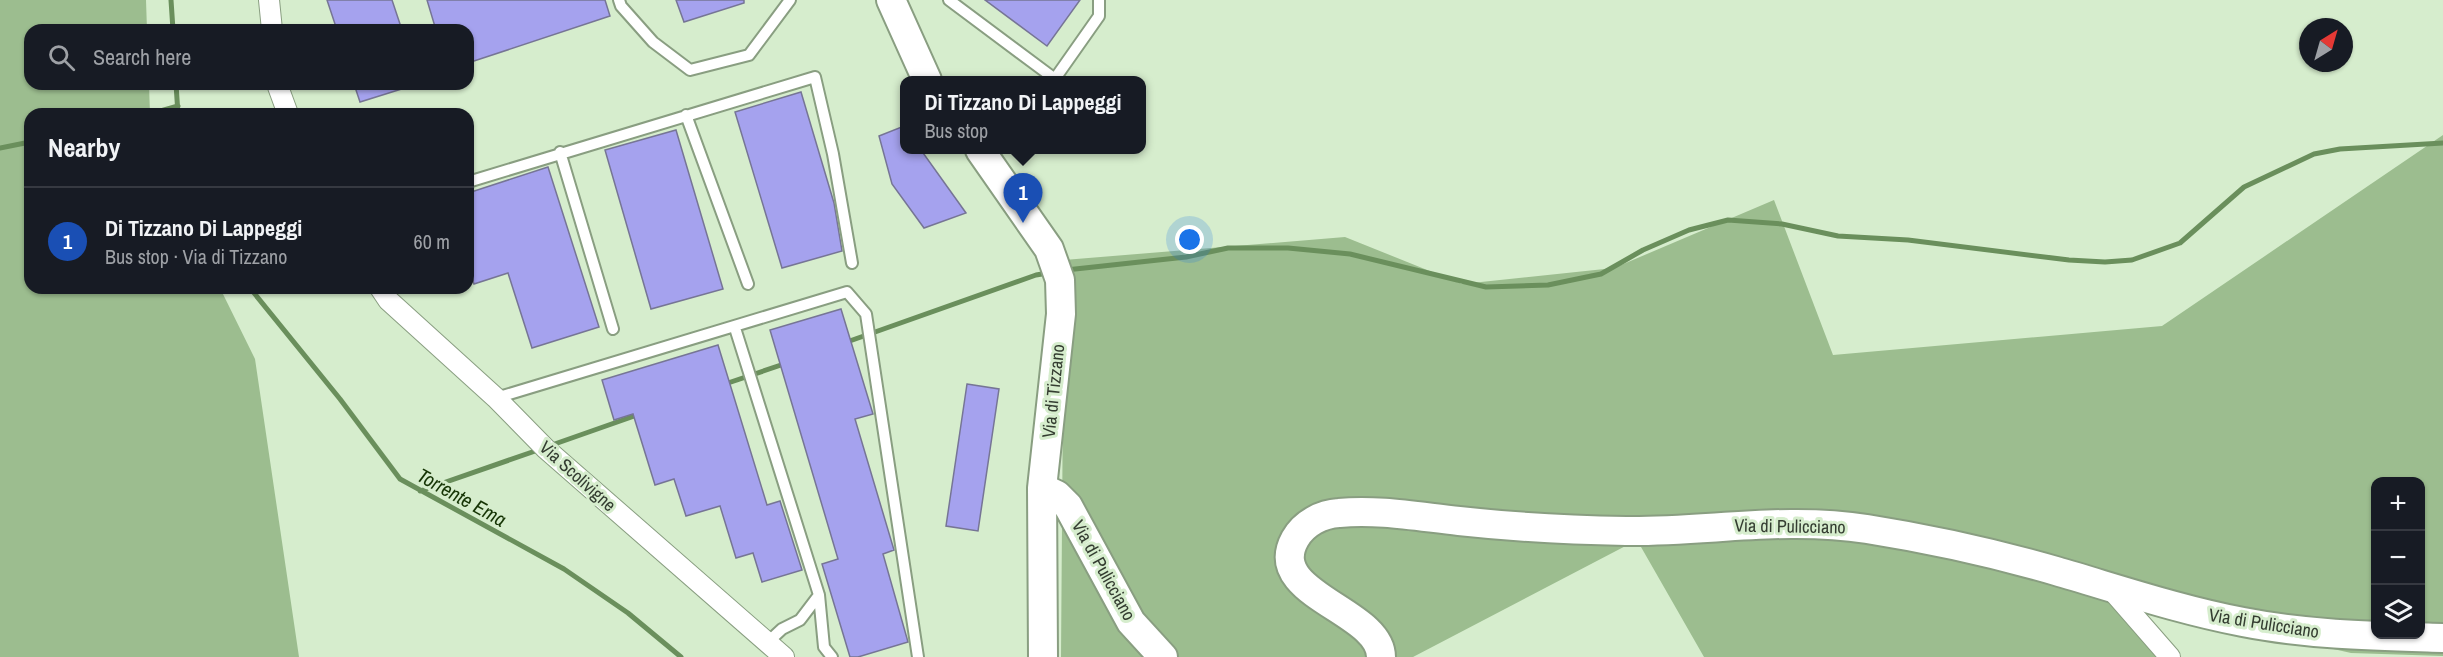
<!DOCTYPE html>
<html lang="en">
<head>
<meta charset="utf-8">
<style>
	:root { --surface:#171b24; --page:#20242c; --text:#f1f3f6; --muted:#9ea1a6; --line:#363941; --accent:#6554cd }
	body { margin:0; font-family:"Archivo Narrow",sans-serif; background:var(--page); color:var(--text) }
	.controls { position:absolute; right:18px; bottom:18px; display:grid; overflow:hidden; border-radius:12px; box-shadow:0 2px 4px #0004 }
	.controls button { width:54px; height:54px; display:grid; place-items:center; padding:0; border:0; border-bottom:2px solid var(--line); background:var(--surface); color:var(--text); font:30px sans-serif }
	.compass { position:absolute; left:2299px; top:18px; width:54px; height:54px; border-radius:50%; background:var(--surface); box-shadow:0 2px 4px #0004; rotate:37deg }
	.you { position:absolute; left:1190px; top:240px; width:21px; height:21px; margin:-15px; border:4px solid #fff; border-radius:50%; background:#1a73e8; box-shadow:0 0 0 9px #1a73e833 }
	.badge { display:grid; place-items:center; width:39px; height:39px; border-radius:50%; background:var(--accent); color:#fff; font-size:20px; font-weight:700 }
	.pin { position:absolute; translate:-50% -50px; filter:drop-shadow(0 2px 3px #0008) }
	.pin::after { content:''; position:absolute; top:32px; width:21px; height:18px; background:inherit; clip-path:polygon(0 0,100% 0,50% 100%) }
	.popup { position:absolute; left:900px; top:76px; width:246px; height:78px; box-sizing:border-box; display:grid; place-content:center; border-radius:12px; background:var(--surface); filter:drop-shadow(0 2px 4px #0005); font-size:20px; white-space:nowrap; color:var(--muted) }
	.popup b { font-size:22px; color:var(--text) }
	.popup::after { content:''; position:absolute; left:50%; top:100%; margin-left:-12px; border:12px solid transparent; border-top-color:var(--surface) }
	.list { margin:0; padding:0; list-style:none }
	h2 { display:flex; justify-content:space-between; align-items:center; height:78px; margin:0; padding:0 24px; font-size:26px }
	h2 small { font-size:20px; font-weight:400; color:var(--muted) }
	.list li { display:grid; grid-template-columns:39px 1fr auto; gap:18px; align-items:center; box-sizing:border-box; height:108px; padding:0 24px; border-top:2px solid var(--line) }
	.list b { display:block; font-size:22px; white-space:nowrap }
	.list p { margin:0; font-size:20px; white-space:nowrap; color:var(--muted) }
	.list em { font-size:20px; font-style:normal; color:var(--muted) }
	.icon { flex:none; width:33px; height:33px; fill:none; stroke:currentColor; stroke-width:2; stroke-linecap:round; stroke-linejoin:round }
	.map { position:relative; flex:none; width:2443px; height:657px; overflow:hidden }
	.search { position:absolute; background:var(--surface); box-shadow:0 2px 4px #0004; left:24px; top:24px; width:450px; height:66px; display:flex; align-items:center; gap:15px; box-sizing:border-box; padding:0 21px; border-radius:18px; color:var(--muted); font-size:22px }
	.panel { position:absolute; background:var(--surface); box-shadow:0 2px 4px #0004; left:24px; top:108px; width:450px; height:186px; border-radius:18px }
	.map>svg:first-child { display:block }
	.green { fill:#9cbd8f; fill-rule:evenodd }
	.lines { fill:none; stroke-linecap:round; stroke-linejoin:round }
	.stream { stroke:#6a8f5c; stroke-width:5 }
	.building { fill:#a5a2ee; stroke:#767595; stroke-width:1.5 }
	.lane-casing { stroke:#899e81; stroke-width:14 }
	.street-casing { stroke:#899e81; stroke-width:22 }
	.secondary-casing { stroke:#899e81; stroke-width:32 }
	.lane { stroke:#fff; stroke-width:10 }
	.street { stroke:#fff; stroke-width:20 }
	.secondary { stroke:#fff; stroke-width:28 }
	.labels { text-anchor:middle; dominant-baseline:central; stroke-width:6; stroke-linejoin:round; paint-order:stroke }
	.street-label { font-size:18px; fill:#343d31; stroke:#d6edcd }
	.water-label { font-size:20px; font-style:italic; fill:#153404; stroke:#d6edcd }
</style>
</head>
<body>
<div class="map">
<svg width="2443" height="657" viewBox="0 0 2443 657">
	<rect width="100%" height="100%" fill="#d6edcd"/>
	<path class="green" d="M0 0H146L147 30H30V84H149L150 114H30V288H220L255 359 299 657H0Z
		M2443 135V656L2351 653 2107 598 2158 657H1704L1637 540 1413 657H1061L1064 260 1345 237 1462 284 1614 268 1774 200 1833 355 2162 326ZM2376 482H2420V634H2376Z"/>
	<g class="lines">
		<path class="stream" d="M171 0 173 30
			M176 84 178 114
			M150 114 178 106
			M0 148 30 142
			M1066 270 1186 257 1228 248H1288L1350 254 1486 287 1548 285 1601 274 1643 250 1689 230 1728 220 1782 224 1838 236 1908 240 2069 260 2105 262 2132 260 2180 243 2244 187 2314 154 2340 149 2443 143
			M250 288 340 399 400 479 564 569 628 613 681 657
			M844 343 1036 275 1048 273
			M725 384 787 363
			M549 446 640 414
			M420 491 541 449"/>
	</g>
	<path class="building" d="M327 0H392L402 30H337Z
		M427 0H605L610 16 468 63V30H436Z
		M676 0H744V3L684 22Z
		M985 0H1080L1047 46Z
		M354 84H407L408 87 360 102Z
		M801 92 834 203 842 251 782 268 735 112Z
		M904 126V150H921L966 213 924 228 892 184 879 136Z
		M676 130 723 289 651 309 605 150Z
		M548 167 599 327 532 348 508 273 474 284 468 264V193Z
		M841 309 873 414 855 419 894 550 883 554 908 642 858 657H850L822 564 838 559 770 330Z
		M718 345 767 505 780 501 802 570 762 582 753 553 736 558 720 506 686 516 674 479 655 485 633 414 614 420 602 380Z
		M967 384 999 389 978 531 946 526Z"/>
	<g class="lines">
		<defs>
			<path id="lane" d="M619 0 621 6 653 42 690 70 749 55 790 0
				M949 0 1055 79
				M1054 80 1099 16V0
				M686 115 748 284
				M560 152 613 329
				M468 182 815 77 833 154 852 263
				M735 328 819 595 824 647 832 657
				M496 398 847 292 866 314 918 657
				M768 642 782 629 800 620 819 595"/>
			<path id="street" d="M269 0 272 30
				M277 84 288 114
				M380 288 388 300 496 398 546 449 784 657
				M2108 586 2170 657"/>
			<path id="secondary" d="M891 0 927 80
				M980 150 1049 249 1060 280 1061 314 1042 488 1043 657
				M1042 488 1057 495 1068 506 1131 622 1163 657
				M1381 657C1381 610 1264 595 1295 539 1304 523 1322 514 1339 513 1378 509 1420 517 1459 521 1514 527 1571 530 1626 531 1707 532 1786 516 1867 529 1930 539 1994 553 2056 571 2118 589 2180 610 2243 622 2309 635 2376 636 2443 638"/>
		</defs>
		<use href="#lane" class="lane-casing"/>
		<use href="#street" class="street-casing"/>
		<use href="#secondary" class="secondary-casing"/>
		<use href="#lane" class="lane"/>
		<use href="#street" class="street"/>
		<use href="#secondary" class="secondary"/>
	</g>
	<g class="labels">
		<g class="street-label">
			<text transform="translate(1053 391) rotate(-84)">Via di Tizzano</text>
			<text transform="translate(578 476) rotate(42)">Via Scolivigne</text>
			<text transform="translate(1790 526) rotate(1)">Via di Pulicciano</text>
			<text transform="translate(1104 570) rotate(61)">Via di Pulicciano</text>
			<text transform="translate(2264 623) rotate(9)">Via di Pulicciano</text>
		</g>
		<g class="water-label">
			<text transform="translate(462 497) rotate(29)">Torrente Ema</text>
		</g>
	</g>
</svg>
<div class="controls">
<button>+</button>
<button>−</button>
<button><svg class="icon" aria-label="layers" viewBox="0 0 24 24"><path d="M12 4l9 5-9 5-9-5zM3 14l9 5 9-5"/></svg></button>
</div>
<svg class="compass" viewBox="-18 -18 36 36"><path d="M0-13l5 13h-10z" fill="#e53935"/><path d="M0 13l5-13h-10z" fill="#9ea1a6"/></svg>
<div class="you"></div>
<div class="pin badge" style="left:1023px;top:223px;background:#1a4fb4">1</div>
<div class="popup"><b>Di Tizzano Di Lappeggi</b>Bus stop</div>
<div class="search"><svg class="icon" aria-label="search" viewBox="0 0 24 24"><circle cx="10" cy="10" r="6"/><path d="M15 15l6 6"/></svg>Search here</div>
<section class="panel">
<h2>Nearby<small></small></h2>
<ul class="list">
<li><span class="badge" style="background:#1a4fb4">1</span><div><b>Di Tizzano Di Lappeggi</b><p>Bus stop · Via di Tizzano</p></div><em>60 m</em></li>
</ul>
</section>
</div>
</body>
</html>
